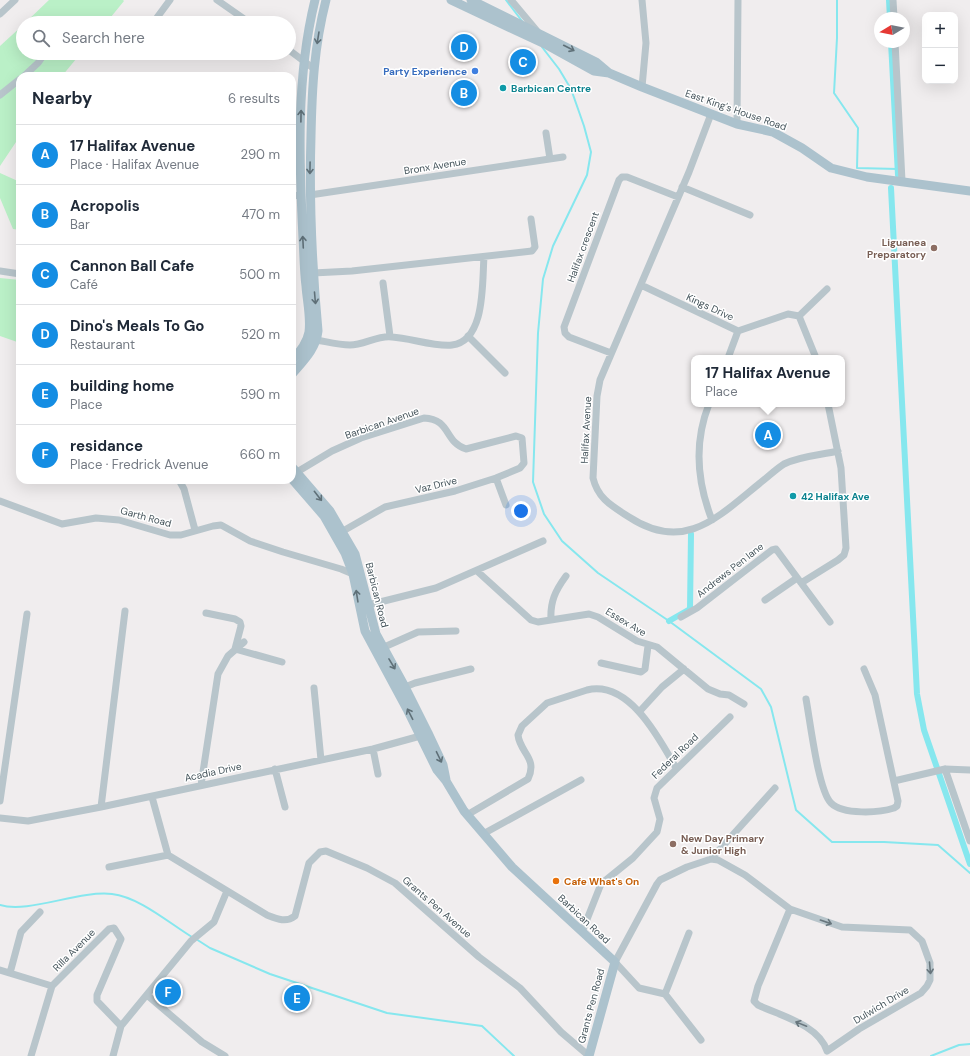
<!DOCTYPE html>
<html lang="en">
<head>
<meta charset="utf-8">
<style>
	:root { --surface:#fff; --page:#f2f2f3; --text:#1f2937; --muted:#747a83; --line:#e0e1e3; --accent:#148de3 }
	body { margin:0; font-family:"DM Sans",sans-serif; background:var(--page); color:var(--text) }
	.controls { position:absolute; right:12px; top:12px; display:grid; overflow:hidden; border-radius:8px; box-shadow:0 4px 16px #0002 }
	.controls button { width:36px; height:36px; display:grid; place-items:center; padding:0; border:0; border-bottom:1px solid var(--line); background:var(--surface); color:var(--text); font:20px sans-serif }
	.compass { position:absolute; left:874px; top:12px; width:36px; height:36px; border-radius:50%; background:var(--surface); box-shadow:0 4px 16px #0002; rotate:260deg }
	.you { position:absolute; left:521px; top:511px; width:14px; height:14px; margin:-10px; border:3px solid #fff; border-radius:50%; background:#1a73e8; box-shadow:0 0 0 6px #1a73e833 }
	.badge { display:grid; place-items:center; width:26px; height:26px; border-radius:50%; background:var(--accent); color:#fff; font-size:13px; font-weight:700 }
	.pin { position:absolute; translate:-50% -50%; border:2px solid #fff; box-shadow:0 1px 4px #0006 }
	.popup { position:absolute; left:691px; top:355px; width:154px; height:52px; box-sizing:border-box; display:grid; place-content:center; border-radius:8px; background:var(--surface); filter:drop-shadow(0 1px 3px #0005); font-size:13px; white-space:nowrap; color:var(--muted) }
	.popup b { font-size:15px; color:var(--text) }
	.popup::after { content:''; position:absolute; left:50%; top:100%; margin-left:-8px; border:8px solid transparent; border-top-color:var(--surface) }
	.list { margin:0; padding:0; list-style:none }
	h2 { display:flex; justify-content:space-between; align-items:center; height:52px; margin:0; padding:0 16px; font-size:17px }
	h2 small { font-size:13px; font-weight:400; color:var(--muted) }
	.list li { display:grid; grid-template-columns:26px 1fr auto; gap:12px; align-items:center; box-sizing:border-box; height:60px; padding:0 16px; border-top:1px solid var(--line) }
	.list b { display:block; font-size:15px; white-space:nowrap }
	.list p { margin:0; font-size:13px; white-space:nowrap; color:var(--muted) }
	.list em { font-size:13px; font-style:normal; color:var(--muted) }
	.icon { flex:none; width:22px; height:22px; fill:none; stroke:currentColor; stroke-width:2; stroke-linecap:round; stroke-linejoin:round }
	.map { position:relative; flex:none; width:970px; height:1056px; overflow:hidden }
	.search { position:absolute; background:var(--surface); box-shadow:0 4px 16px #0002; left:16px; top:16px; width:280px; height:44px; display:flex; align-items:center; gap:10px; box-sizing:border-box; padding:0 14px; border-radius:22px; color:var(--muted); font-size:15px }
	.panel { position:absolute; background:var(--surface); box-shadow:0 4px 16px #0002; left:16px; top:72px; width:280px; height:412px; border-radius:12px }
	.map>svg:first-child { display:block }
	.green { fill:#baf0c7 }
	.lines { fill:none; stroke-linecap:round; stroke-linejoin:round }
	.stream { stroke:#86e7ee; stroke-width:2 }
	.canal { stroke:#86e7ee; stroke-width:6 }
	.minor { stroke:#b8c5cb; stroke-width:7 }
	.major { stroke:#acc2cd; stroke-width:9 }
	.oneway { stroke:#5f7078 }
	.oneway2 { stroke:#68767d }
	.shop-dot { fill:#3f7fe0; stroke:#fff; stroke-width:1.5 }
	.culture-dot { fill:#0f9aa8; stroke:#fff; stroke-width:1.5 }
	.education-dot { fill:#8d6e63; stroke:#fff; stroke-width:1.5 }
	.food-dot { fill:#e8710a; stroke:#fff; stroke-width:1.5 }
	.labels { text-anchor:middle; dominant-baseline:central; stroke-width:3; stroke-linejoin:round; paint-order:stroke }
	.shop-label { font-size:10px; font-weight:bold; fill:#366cbe; stroke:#fff; text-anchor:end }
	.culture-label { font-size:10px; font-weight:bold; fill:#0d838f; stroke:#fff; text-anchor:start }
	.street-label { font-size:10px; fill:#45545b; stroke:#fff }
	.education-label { font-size:10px; font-weight:bold; fill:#785e54; stroke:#fff; text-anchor:end }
	.food-label { font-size:10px; font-weight:bold; fill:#c56008; stroke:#fff; text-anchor:start }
</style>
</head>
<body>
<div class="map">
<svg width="970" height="1056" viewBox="0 0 970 1056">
	<rect width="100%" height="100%" fill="#f0edee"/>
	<path class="green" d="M49 0H123L124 1 106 23H25Z
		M23 25V53H81L62 76H20V136L0 166V46Z
		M0 173 20 182V230L13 229 0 198Z
		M0 278 20 280V343L0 336Z"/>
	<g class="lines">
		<path class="stream" d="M506 0 522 21
			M837 0V38L834 93 858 128 857 168 898 169
			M542 47 559 69 571 89 584 126 591 152 587 175 553 246 543 279 538 333 533 482 544 514 562 541 598 573 669 621 761 689 771 707 796 810 832 842H884L938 845 970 873
			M0 905C28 914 79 890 112 894 139 897 169 923 192 937
			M196 939 210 948 270 974 387 1013 482 1026 514 1056
			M931 1056 959 1045 970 1044"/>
		<path class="canal" d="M889 0 890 18
			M891 42 898 175
			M891 188 917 694 924 730 970 864
			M669 621 690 609 691 534"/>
		<path class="minor" d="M217 0 250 23
			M511 0 537 31
			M893 0 894 18
			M0 14 15 0
			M72 23 75 20
			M153 23 170 0
			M895 42 902 181
			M289 50 313 68
			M24 76 38 63 45 53
			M642 87 646 43 642 0
			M0 95 20 79
			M711 114 689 172 600 380 597 396 593 478C598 499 612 506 629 517 684 553 717 518 760 483 768 477 776 469 784 464 800 456 821 455 838 451
			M737 124 738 0
			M546 133 550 159
			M682 187 750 215
			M310 195 563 157
			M292 196 301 195
			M0 271 20 274
			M313 273 352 271 532 251 535 247 531 219
			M383 283 390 336
			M641 285 738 331 788 314 799 316 816 358
			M799 316 827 289
			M468 336 505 373
			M317 340C328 342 339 345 350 345 364 345 378 335 392 337 410 338 435 347 452 345 486 341 482 281 484 257
			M611 353 569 337 565 333 564 327 619 180 622 177H627L678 197
			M728 358 738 331
			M709 404C694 442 697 482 712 520
			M297 472 332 451 361 438 424 418C451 419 444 442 466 449L516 436 522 438 524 463 520 468 496 478 455 491 385 507 343 531
			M496 478 506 505
			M179 480 184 489 195 530
			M0 501 62 524 96 518 119 520 170 535H181L213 526 221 525 250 541 283 552 341 569 353 574
			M477 571 531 620 538 622 589 614 598 617 637 641 657 647 708 689 720 694 729 695 744 704
			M801 583 838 560 844 555 846 548 841 468 828 404
			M765 600 797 578
			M368 605 436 588 543 541
			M206 613 235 619 240 622 241 626 235 649 282 662
			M681 617 697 608 772 550 776 549 830 622
			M551 620C550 602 555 591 566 576
			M382 648 418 632 456 631
			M601 663 641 672 645 669 648 646
			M405 687 415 683 471 669
			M314 688 321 760
			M806 699C810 720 818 790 831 803 843 815 879 813 894 808L897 806 898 801 875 695 864 669
			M640 711 662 687 684 669
			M373 749 378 774
			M275 769 285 807
			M945 769 970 841
			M894 781 945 769 970 770
			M201 785 218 674 228 656 244 642
			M152 797 168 855 267 915C277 919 286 923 295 916L309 863 320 852 326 851 367 868 395 883 479 957 520 988 561 1032 589 1056
			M0 801 27 614
			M101 807 125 611
			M467 815 528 779C538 758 520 753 518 735L522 726 547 703 587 690C629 680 659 738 676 768
			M0 818 28 821 101 807 373 749 424 735
			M483 834 581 780
			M711 859 775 788
			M109 867 168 855
			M790 909 758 986 754 1001 758 1005C781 1016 819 1025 827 1051
			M582 932 601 884 633 858 657 832 660 819 654 798 657 788 730 717
			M0 970 52 986
			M10 973 21 932 40 912
			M665 994 689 933
			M147 995 202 1042 225 1056
			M701 1040 665 994 639 988 615 962 657 884 660 880 687 867 711 859 718 860 745 875 790 909 842 927 910 930 922 941 930 963V980L927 986 921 993 859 1029 827 1051
			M31 1056 52 986 109 929 114 928 121 939 97 995V1001L121 1026
			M113 1056 121 1026 191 941 214 922 227 891"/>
		<path class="major" d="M451 0 547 45 594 71 609 73 642 87 737 124 773 132 802 148 831 168 867 177 970 191
			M471 0 596 62 609 73
			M292 360C300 352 307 343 309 332 311 317 307 301 306 286 304 270 304 254 303 238 299 159 296 77 315 0
			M292 374C303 361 316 349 318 331 312 266 309 201 311 136 312 88 314 47 326 0
			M292 467 330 511 355 554 376 634 405 687 428 733 443 765 446 780
			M292 479 324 516 345 553 353 574 365 631 407 709 437 770 446 781 464 811 512 867 615 962 589 1056"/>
	</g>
	<defs><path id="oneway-shaft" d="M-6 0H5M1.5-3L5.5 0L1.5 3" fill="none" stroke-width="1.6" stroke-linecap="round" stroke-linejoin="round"/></defs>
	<g class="oneway">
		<use href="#oneway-shaft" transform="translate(318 38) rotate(99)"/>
		<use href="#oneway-shaft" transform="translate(569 48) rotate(27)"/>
		<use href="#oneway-shaft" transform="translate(301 116) rotate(-89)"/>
		<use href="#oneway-shaft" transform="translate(310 168) rotate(91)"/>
		<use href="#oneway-shaft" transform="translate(303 242) rotate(-93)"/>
		<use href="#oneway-shaft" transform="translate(315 298) rotate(85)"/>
		<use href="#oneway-shaft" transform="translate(318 496) rotate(52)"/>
		<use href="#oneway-shaft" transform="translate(357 596) rotate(-99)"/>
		<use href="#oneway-shaft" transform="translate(392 664) rotate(59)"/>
		<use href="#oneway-shaft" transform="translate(410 714) rotate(-117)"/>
		<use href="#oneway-shaft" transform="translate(439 757) rotate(64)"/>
	</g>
	<g class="oneway2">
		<use href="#oneway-shaft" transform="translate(826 922) rotate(19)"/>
		<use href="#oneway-shaft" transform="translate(930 968) rotate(85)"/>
		<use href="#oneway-shaft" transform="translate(801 1024) rotate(-158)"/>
	</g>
	<circle class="shop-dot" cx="475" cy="71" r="4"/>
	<g class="culture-dot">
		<circle cx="503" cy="88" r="4"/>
		<circle cx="793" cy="496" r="4"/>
	</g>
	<g class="education-dot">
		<circle cx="934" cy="248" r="4"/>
		<circle cx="673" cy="844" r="4"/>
	</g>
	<circle class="food-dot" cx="556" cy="881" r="4"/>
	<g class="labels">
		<g class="shop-label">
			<text x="467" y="71">Party Experience</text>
		</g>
		<g class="culture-label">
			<text x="511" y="88">Barbican Centre</text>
			<text x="801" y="496">42 Halifax Ave</text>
		</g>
		<g class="street-label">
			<text transform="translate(736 110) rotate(19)">East King's House Road</text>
			<text transform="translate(435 166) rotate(-9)">Bronx Avenue</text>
			<text transform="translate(583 247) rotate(-70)">Halifax crescent</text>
			<text transform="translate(710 307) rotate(25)">Kings Drive</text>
			<text transform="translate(382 423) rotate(-19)">Barbican Avenue</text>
			<text transform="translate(586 430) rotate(-87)">Halifax Avenue</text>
			<text transform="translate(436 485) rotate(-14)">Vaz Drive</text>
			<text transform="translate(146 517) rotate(15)">Garth Road</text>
			<text transform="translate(730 570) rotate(-38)">Andrews Pen lane</text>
			<text transform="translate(377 595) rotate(76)">Barbican Road</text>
			<text transform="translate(626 622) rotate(31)">Essex Ave</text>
			<text transform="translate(675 756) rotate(-44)">Federal Road</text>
			<text transform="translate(213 772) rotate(-12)">Acadia Drive</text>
			<text transform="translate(437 907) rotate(41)">Grants Pen Avenue</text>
			<text transform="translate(584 919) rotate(43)">Barbican Road</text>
			<text transform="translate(74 950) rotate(-45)">Rilla Avenue</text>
			<text transform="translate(881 1005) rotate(-31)">Dulwich Drive</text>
			<text transform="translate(591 1006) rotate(-75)">Grants Pen Road</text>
		</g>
		<g class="education-label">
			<text x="926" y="242">Liguanea<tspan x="926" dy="12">Preparatory</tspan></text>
			<text x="681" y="838" text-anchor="start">New Day Primary<tspan x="681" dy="12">&amp; Junior High</tspan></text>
		</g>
		<g class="food-label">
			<text x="564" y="881">Cafe What's On</text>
		</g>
	</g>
</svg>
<div class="controls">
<button>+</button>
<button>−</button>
</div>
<svg class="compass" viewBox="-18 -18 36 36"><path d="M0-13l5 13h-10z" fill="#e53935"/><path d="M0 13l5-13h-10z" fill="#747a83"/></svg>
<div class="you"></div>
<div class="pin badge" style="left:768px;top:435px">A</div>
<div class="popup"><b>17 Halifax Avenue</b>Place</div>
<div class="pin badge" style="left:464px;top:93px">B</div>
<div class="pin badge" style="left:523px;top:62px">C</div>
<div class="pin badge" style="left:464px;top:47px">D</div>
<div class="pin badge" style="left:297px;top:998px">E</div>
<div class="pin badge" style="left:168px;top:992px">F</div>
<div class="search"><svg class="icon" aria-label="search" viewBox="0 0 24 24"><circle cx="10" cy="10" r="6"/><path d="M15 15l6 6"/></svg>Search here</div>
<section class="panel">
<h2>Nearby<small>6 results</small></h2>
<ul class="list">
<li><span class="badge">A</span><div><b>17 Halifax Avenue</b><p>Place · Halifax Avenue</p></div><em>290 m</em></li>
<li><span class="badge">B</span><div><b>Acropolis</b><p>Bar</p></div><em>470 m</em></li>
<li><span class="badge">C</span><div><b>Cannon Ball Cafe</b><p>Café</p></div><em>500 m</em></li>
<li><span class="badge">D</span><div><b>Dino's Meals To Go</b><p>Restaurant</p></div><em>520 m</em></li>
<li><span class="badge">E</span><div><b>building home</b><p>Place</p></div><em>590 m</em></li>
<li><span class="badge">F</span><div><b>residance</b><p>Place · Fredrick Avenue</p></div><em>660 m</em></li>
</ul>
</section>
</div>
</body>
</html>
